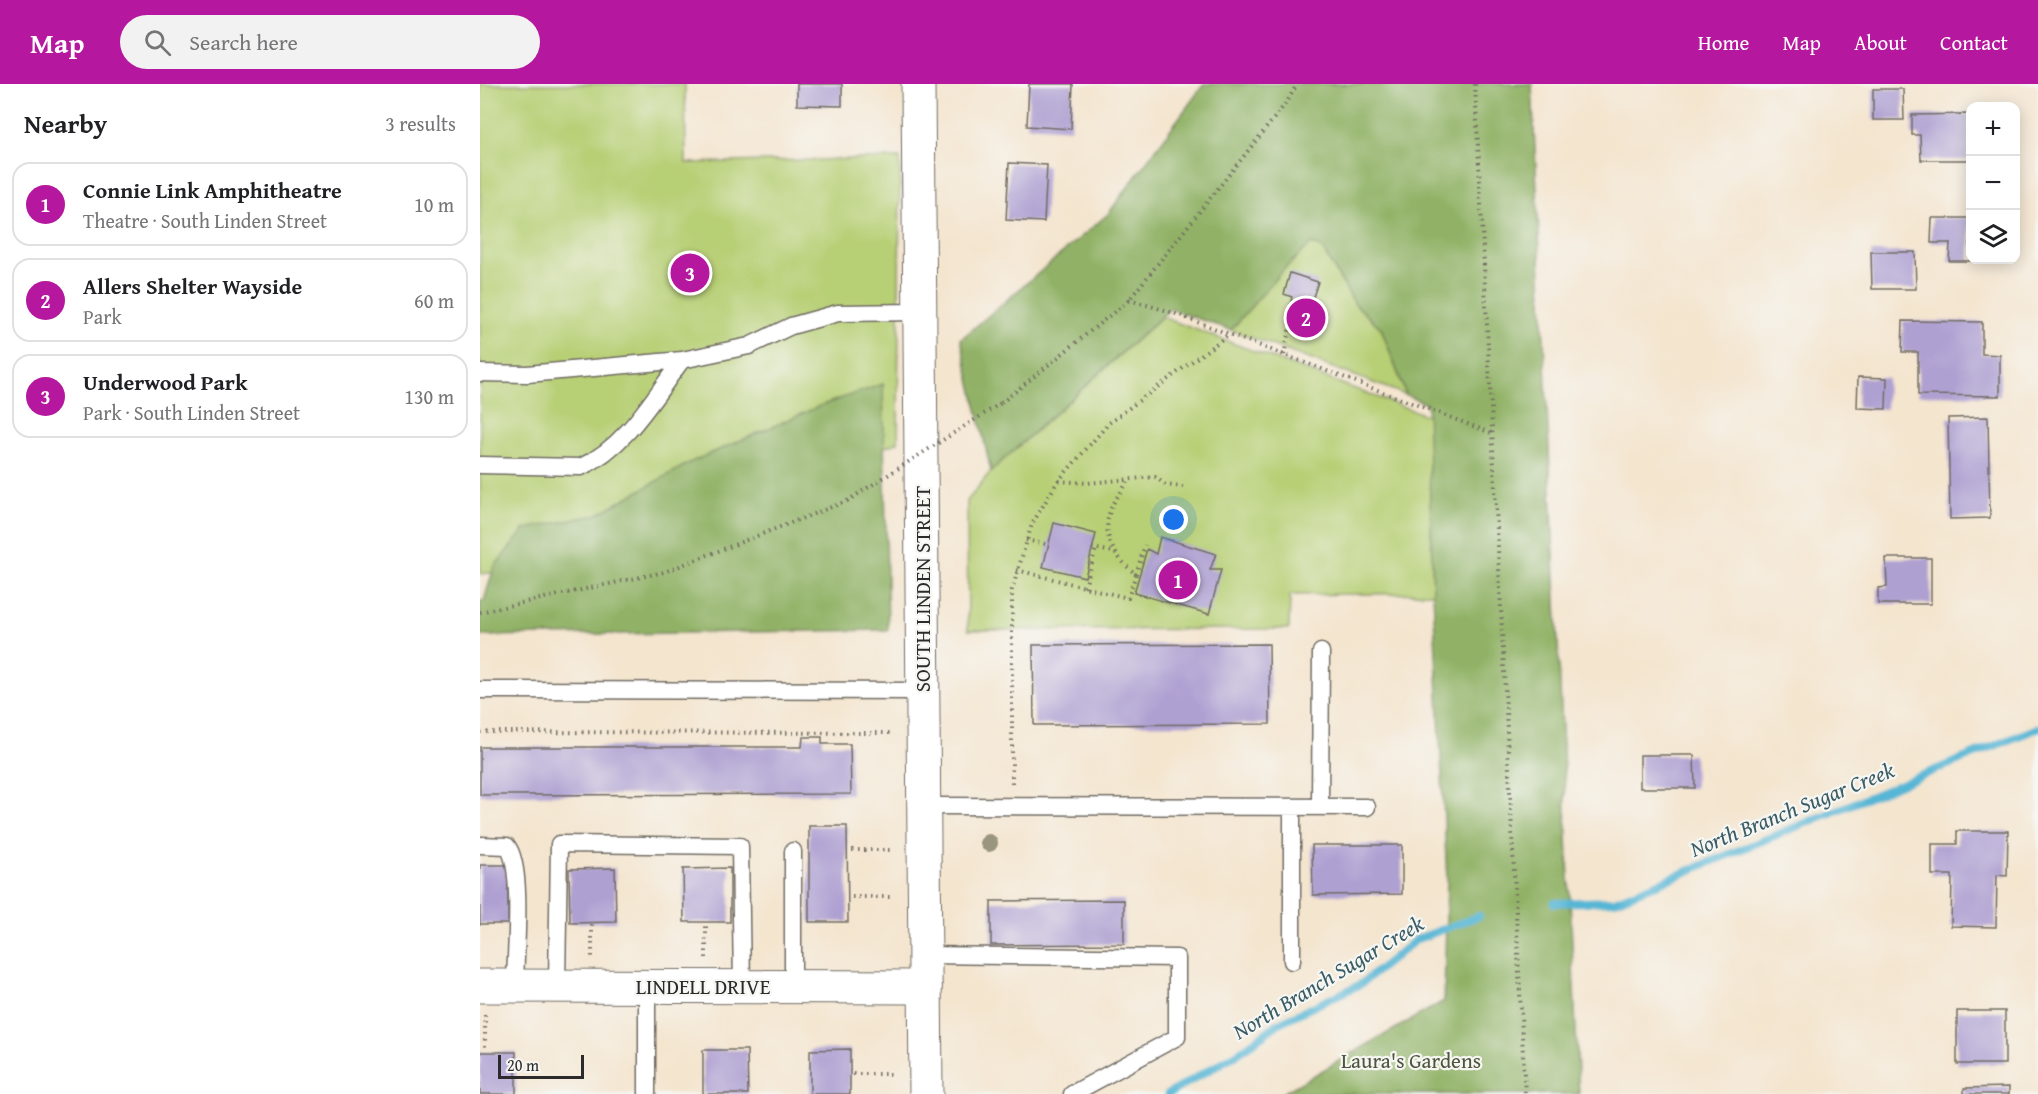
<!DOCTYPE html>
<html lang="en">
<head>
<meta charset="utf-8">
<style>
	:root { --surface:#fff; --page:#f2f2f2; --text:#202124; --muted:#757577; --line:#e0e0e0; --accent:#b5179e }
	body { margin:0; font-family:"Gentium Book Plus",serif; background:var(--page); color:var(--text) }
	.controls { position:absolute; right:18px; top:18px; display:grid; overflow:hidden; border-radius:12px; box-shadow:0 3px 15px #0003 }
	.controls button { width:54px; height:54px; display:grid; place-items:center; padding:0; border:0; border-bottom:2px solid var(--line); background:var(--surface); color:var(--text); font:30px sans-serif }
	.scale { position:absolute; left:18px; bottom:15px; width:86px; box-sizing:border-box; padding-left:6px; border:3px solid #2b2b2b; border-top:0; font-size:16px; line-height:21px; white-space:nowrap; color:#2b2b2b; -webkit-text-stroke:4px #f6f6f2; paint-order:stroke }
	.you { position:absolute; left:694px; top:436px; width:21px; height:21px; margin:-15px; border:4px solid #fff; border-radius:50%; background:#1a73e8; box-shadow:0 0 0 9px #1a73e833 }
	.badge { display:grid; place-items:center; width:39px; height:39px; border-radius:50%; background:var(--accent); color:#fff; font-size:20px; font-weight:700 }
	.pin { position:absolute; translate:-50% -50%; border:3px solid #fff; box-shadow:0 2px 6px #0006 }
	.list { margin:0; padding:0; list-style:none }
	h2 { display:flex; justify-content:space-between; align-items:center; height:78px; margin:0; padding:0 24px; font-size:26px }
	h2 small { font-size:20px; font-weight:400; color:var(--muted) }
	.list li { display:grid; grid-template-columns:39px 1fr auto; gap:18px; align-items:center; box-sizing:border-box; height:84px; margin:0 12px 12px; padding:0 12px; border:2px solid var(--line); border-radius:18px }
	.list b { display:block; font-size:22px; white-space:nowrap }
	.list p { margin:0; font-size:20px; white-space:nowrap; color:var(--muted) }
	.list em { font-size:20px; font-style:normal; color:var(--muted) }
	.icon { flex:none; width:33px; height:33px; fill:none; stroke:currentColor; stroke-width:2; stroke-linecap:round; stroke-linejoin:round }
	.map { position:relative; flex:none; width:1558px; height:1010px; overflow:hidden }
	header { display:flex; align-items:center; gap:36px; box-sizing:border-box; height:84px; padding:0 30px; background:var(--accent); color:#fff }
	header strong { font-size:28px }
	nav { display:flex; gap:33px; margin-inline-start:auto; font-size:21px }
	.search { width:420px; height:54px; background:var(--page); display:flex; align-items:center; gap:15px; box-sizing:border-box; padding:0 21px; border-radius:33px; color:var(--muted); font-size:22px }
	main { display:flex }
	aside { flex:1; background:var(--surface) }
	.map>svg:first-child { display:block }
	.green { fill:#b7cf74; stroke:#717d50; stroke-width:1.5 }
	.forest { fill:#91b266; stroke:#5e6e48; stroke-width:1.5 }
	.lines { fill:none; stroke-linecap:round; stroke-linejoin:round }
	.stream { stroke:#57b6d5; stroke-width:8 }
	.building { fill:#afa0d2 }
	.service-casing { stroke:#716c64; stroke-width:19 }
	.minor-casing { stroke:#716c64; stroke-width:35 }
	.secondary-casing { stroke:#716c64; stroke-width:35 }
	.path { stroke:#716c64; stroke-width:4; stroke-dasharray:1.5 4.5; stroke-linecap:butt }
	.service { stroke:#fff; stroke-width:16 }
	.minor { stroke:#fff; stroke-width:33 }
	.secondary { stroke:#fff; stroke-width:33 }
	.path-bridge { stroke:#716c64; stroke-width:4; stroke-dasharray:1.5 4.5; stroke-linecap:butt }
	.tree { fill:#99957f }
	.labels { text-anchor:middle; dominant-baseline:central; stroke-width:4.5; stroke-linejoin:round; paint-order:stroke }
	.street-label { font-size:21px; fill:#2b2b2b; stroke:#f6f6f2 }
	.park-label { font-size:21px; fill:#4e543d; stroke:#f6f6f2 }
	.water-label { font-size:22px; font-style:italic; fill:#3a5c66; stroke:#f6f6f2 }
</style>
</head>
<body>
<header>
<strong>Map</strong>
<div class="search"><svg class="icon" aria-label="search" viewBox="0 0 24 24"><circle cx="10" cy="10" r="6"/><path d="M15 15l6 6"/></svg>Search here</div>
<nav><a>Home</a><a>Map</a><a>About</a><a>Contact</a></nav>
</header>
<main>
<aside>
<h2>Nearby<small>3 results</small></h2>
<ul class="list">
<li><span class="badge">1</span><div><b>Connie Link Amphitheatre</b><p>Theatre · South Linden Street</p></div><em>10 m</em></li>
<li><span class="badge">2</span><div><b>Allers Shelter Wayside</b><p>Park</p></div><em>60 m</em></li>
<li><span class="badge">3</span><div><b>Underwood Park</b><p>Park · South Linden Street</p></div><em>130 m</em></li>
</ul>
</aside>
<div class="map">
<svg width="1558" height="1010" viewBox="0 0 1558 1010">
	<rect width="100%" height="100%" fill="#f6f6f2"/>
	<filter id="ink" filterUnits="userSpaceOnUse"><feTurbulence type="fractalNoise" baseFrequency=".0167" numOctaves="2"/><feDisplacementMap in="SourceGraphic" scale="12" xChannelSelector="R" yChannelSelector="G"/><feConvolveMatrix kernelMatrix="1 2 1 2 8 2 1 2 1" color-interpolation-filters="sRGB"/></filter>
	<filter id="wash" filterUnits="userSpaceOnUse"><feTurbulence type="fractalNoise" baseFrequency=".008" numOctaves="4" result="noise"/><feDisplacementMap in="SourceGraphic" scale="24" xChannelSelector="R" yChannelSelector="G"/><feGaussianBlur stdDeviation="1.35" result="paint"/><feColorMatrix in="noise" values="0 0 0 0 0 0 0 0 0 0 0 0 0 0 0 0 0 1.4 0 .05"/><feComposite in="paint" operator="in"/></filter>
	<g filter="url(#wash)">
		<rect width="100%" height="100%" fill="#f4e5cf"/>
		<path class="green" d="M0 0H205L206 79 420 74 418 358 161 459 25 487 0 490Z
			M831 160 841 163 875 220 901 244 926 311 751 246 802 187Z
			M682 233 948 332 953 509 810 511 809 545 488 546 487 417 511 387Z"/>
		<path class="forest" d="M724 0H1052L1099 1010H801L964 917 967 795 953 509 947 320 926 311 901 244 875 220 841 163 831 160 802 187 751 246 690 225 511 387 481 255 628 130Z
			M403 300 408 546 0 552V517H4L14 483 45 445 116 431 211 378 342 321Z"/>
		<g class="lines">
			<path class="stream" d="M1074 819 1135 817 1558 644
				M688 1010 760 968 799 939 881 900 937 855 999 832"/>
		</g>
		<g id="blocks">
			<path class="building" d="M317 0H362V22L317 21Z
				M549 0H593L591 45 547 42Z
				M1393 5H1423L1424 36H1393Z
				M1490 30V76H1441L1440 51H1432V31Z
				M529 79 567 81 564 138 526 136Z
				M1452 134H1490V177H1469L1470 159H1451Z
				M1391 168H1435L1436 205H1392Z
				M810 189 838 198 831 219 822 216 820 224 810 221 812 213 804 210Z
				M1423 237 1502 238V270L1520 271V312L1438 311V268H1422Z
				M1378 293 1407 294 1406 325 1377 324Z
				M1508 333 1510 434 1470 435 1468 334Z
				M574 439 616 450 605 493 563 483Z
				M680 453 736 470 730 486H741L729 530 654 509 667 465 676 470Z
				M1406 474H1451V520H1398V504L1407 503Z
				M789 560 790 640 554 641 553 561Z
				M323 653H342V660H370L371 710 0 711V663H322Z
				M1160 671H1214L1215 704H1160Z
				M329 742H367L368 838H329Z
				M1477 747H1528L1527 792 1517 791 1516 843 1471 842 1472 791H1452V760H1477Z
				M832 761H922V810L833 811Z
				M0 781H28V840H0Z
				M135 784 136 838 90 839 89 785Z
				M250 784V838H204L203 785Z
				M644 816V860L511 861V817Z
				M1477 927H1525V980H1477Z
				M370 965V1010H330V966Z
				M223 966H267L268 1010H223Z
				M0 968H36V1010H0Z
				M1529 1003V1010H1484V1004Z"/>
		</g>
	</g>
	<g filter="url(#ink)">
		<use href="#blocks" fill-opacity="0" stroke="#716c64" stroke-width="1.5"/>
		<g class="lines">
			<defs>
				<path id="service" d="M0 289 47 290 202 276 269 262 311 242 358 229 440 228
					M0 381 101 383C146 363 173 314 202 276
					M0 606 443 607
					M444 722 887 723
					M840 723 841 568
					M0 761 27 762C44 782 35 872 35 902
					M445 871 697 874V953L592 1010
					M812 877V723
					M77 902 79 760 260 762 262 903
					M313 902V767
					M167 1010V902"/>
				<path id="minor" d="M0 902 445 903"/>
				<path id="secondary" d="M438 0 446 1010"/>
			</defs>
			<use href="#service" class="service-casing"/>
			<use href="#minor" class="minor-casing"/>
			<use href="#secondary" class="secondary-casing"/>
			<path class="path" d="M995 0 1045 1010
				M649 216 688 227 1014 350
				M804 271 814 223
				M521 319 649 216 807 18 817 0
				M579 397 607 399 675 393 686 401 703 403
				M546 456 569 461
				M612 464 633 468
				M537 486 648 514 656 490C631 471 618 446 635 416 640 409 645 403 648 396
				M656 490 665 461
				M605 503 616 464
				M0 528 184 488 367 417
				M0 648 412 649
				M532 699V506L552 440 578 397 629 339 749 250
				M372 766H411
				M372 813H411
				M112 841V874
				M226 874V842
				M5 931V964
				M373 990H412"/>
			<use href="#service" class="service"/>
			<use href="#minor" class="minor"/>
			<use href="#secondary" class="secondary"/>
			<path class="path-bridge" d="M367 417 521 319"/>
		</g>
		<circle class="tree" cx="509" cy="759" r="9"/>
	</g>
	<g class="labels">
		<g class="street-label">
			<text transform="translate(442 505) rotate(-90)">SOUTH LINDEN STREET</text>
			<text x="223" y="902">LINDELL DRIVE</text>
		</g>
		<g class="park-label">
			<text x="931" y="976">Laura's Gardens</text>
		</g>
		<g class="water-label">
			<text transform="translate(1312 725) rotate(-22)">North Branch Sugar Creek</text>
			<text transform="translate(848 893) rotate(-31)">North Branch Sugar Creek</text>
		</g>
	</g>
</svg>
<div class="controls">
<button>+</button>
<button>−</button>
<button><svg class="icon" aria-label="layers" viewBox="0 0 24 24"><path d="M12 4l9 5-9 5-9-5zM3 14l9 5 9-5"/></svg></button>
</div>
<div class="scale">20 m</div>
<div class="you"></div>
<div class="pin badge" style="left:698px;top:496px">1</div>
<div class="pin badge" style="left:826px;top:234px">2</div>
<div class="pin badge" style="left:210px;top:189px">3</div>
</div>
</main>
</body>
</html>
